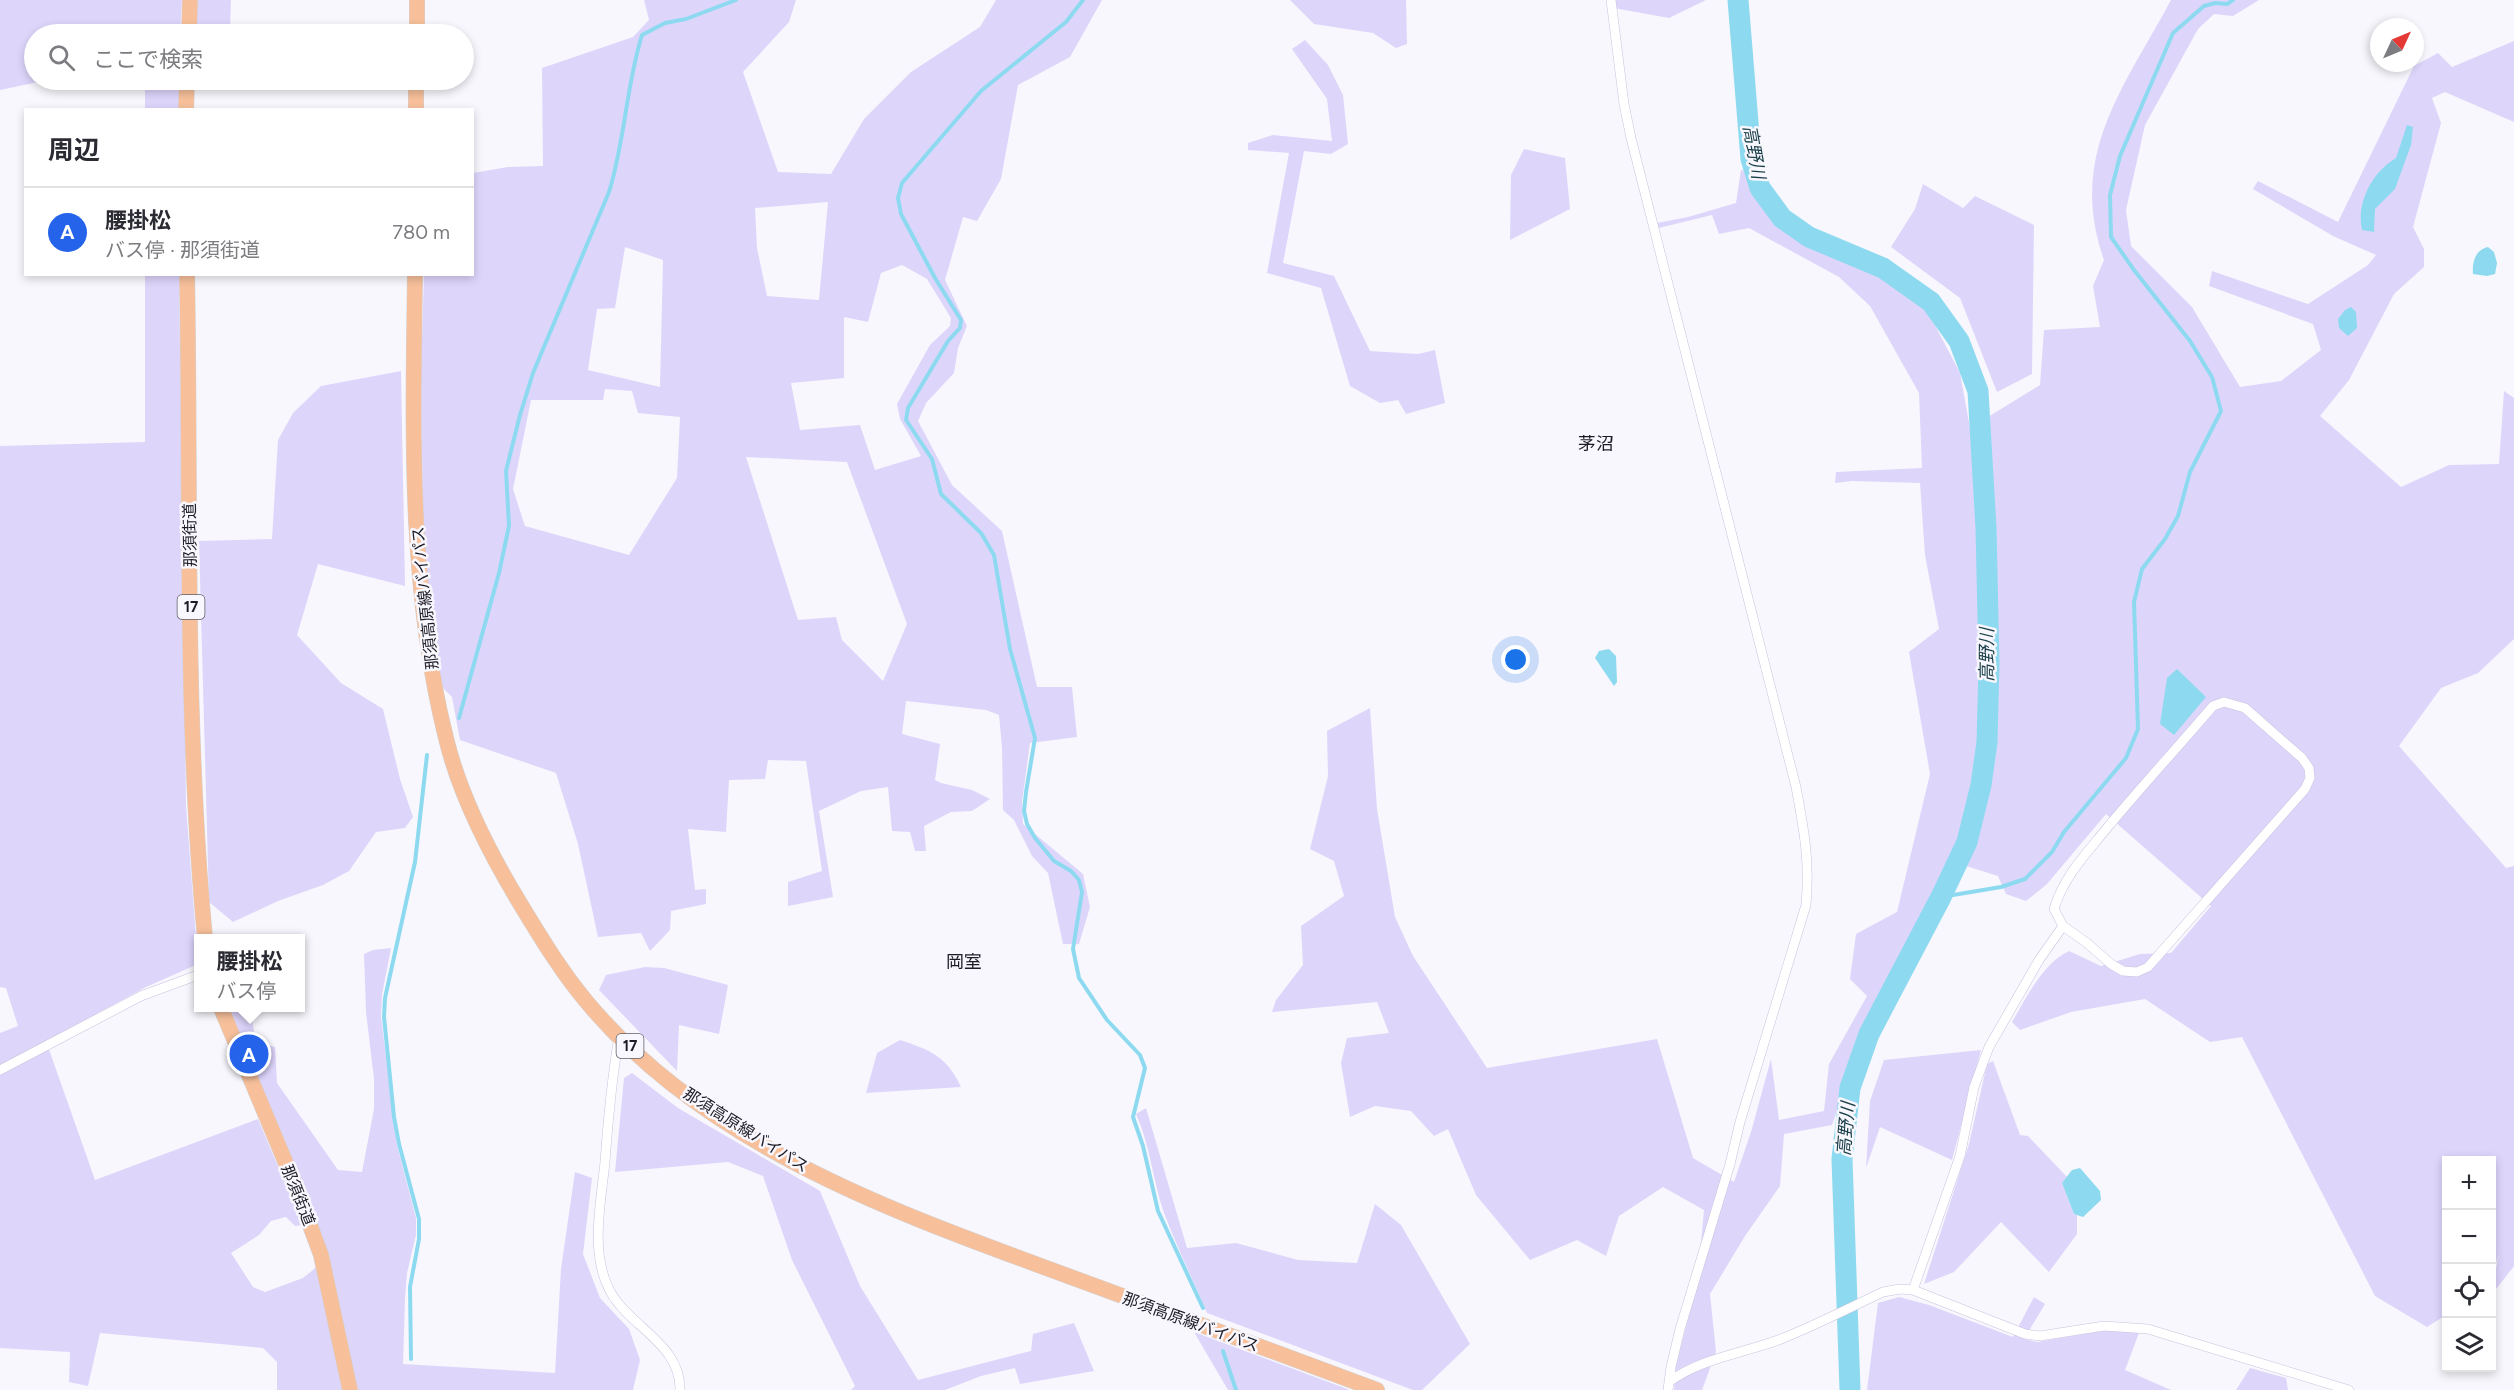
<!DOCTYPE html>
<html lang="ja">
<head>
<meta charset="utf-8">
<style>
	:root { --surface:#fff; --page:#f2f2f3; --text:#2b2b33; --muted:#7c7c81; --line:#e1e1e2; --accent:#2563eb }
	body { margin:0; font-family:Figtree,"Noto Sans JP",sans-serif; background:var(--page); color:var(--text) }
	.controls { position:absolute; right:18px; bottom:18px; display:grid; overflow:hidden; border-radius:0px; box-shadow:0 3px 9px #0003 }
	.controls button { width:54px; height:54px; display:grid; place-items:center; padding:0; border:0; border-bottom:2px solid var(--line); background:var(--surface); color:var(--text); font:30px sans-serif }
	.compass { position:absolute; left:2370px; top:18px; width:54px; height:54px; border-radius:50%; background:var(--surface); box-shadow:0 3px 9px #0003; rotate:46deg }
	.you { position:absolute; left:1516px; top:660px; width:21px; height:21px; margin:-15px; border:4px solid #fff; border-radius:50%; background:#1a73e8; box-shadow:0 0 0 9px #1a73e833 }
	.badge { display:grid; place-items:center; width:39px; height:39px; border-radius:50%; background:var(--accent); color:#fff; font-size:20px; font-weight:700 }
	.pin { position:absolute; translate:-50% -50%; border:3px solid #fff; box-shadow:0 2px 6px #0006 }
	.popup { position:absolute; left:194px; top:934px; width:111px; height:78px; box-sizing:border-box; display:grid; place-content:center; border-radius:0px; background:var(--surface); filter:drop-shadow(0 2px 4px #0005); font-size:20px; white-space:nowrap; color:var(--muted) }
	.popup b { font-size:22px; color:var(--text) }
	.popup::after { content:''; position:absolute; left:50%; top:100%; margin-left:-12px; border:12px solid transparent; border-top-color:var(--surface) }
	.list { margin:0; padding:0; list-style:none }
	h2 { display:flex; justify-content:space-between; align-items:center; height:78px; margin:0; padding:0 24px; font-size:26px }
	h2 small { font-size:20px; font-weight:400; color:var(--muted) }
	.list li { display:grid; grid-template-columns:39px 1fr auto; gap:18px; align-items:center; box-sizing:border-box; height:90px; padding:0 24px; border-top:2px solid var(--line) }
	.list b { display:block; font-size:22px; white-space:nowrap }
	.list p { margin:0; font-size:20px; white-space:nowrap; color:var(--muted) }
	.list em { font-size:20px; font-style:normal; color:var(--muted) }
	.icon { flex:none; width:33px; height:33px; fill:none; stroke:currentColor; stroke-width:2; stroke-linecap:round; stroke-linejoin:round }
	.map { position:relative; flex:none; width:2514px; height:1390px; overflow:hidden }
	.search { position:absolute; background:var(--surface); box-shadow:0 3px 9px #0003; left:24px; top:24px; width:450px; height:66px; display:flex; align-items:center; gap:15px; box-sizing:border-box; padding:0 21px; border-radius:33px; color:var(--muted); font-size:22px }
	.panel { position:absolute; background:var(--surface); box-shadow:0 3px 9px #0003; left:24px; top:108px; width:450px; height:168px; border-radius:0px }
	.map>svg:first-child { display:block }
	.green { fill:#ded5fb; fill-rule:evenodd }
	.water { fill:#8ddaf0 }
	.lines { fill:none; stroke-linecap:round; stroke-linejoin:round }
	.stream { stroke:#8ddaf0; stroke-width:4 }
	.river { stroke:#8ddaf0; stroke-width:21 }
	.minor-casing { stroke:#c8c2de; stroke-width:10 }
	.primary-casing { stroke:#d2d1d3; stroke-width:16 }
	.minor { stroke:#fff; stroke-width:9 }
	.primary { stroke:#f7c09b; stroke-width:15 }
	.labels { text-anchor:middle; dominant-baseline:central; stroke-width:5; stroke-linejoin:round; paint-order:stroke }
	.shield { fill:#f8f7fd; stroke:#5f5d66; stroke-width:1.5 }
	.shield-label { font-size:15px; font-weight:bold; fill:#1d1b25 }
	.street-label { font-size:16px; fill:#1d1b25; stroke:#f8f7fd }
	.water-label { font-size:18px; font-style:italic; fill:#1b3f49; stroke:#f8f7fd }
	.neighbourhood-label { font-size:18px; fill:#1d1b25; stroke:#f8f7fd }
</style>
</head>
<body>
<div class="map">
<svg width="2514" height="1390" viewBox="0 0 2514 1390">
	<rect width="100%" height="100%" fill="#f8f7fd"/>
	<path class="green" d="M0 0H182L180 34H34V80H179V109H145V81H43L0 90Z
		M196 0H231L230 29 195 27Z
		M644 0H796L789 22 743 72 778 172 831 174 864 119 911 72 980 27 996 0H1102L1070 57 1018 85 1001 179 977 221 963 217 945 280 967 326 958 348 954 373 926 403 918 421 952 485 1002 531 1037 687H1072L1077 737 1030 743 1022 802 1023 824 1083 874 1090 907 1079 944H1063L1048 873 1032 856 1014 820 1003 810 1002 747 999 715 986 710 906 701 902 734 940 744 935 780 941 783 972 790 990 799 972 811 951 812 924 826 926 851H915L910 832 892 831 888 787 861 791 819 811 833 897 788 906V882L822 871 806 761 768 760 765 779 729 780 726 832 688 829 695 890 706 889V904L671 911 670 930 650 951 641 933 598 937 578 844 556 773 460 740 452 697 441 686 432 631 423 530 421 368 424 275 472 274 473 173 508 167 543 166 542 68 633 37 649 20ZM828 202 819 300 767 296 757 248 755 208ZM625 247 663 260 660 387 588 370 597 309 615 308ZM902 265 927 279 951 318 950 326 930 345 897 404 900 419 921 456 875 470 860 425 800 430 791 383 844 378V317L868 322 881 273ZM605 389 632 391 638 413 680 417 677 478 629 555 525 526 513 489 531 400H603ZM746 457 847 462 907 624 883 681 842 640 836 617 798 620Z
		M1290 0H1406L1407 44 1396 48 1373 33 1314 24Z
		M1607 0H1706L1669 18 1608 7Z
		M2171 0H2259L2233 16 2214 14 2198 29 2145 125 2126 210 2131 246 2192 307 2240 387 2281 381 2321 350 2313 324 2209 286 2212 271 2308 304 2368 265 2376 255 2333 236 2253 189 2258 181 2338 222 2414 66 2438 53 2452 67 2514 41V122L2445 92 2432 98 2441 123 2413 227 2424 249V267L2394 294 2349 380 2320 416 2401 487 2449 465 2499 464 2504 391 2514 398V639L2478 673 2441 688 2399 746 2506 868 2514 866V1266L2497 1288H2492L2499 1254 2492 1276V1160H2446V1315L2427 1327 2375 1296 2242 1037 2210 1042 2145 999 2071 1012 2020 1030 2012 1022C2026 998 2043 963 2069 951L2101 966 2140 954 2171 953 2211 906 2106 814 2047 884 2026 901 2006 894 1998 876 1950 861 1870 1019 1832 1125 1784 1134 1780 1186 1745 1236 1710 1294 1716 1352 1702 1390H1674L1676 1366 1697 1284 1704 1210 1663 1187 1619 1216 1606 1256 1577 1240 1530 1260 1476 1195 1448 1129 1434 1136 1411 1111 1375 1106 1350 1117 1341 1063 1347 1038 1389 1033 1377 1002 1272 1012 1276 1000 1303 965 1301 926 1344 896 1334 861 1310 849 1328 776 1327 731 1370 708 1377 809 1395 917 1413 956 1487 1068 1657 1039 1693 1158 1734 1182 1751 1132 1771 1059 1779 1120 1824 1111 1829 1064 1867 996 1850 979 1856 934 1897 912 1930 774 1909 652 1939 629 1925 555 1920 483 1852 481 1835 483 1836 472 1922 468 1919 393 1870 306 1839 277 1749 228 1719 234 1712 215 1659 228 1657 223 1688 217 1736 203 1741 170 1749 171 1755 187 1769 211 1808 246 1875 269 1927 310 1960 373 1970 428 2040 385 2044 330 2100 327 2093 286 2104 260C2067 155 2124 88 2171 0Z
		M1305 40 1328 65 1343 95 1348 144 1331 154 1304 151 1283 263 1334 276 1370 351 1418 354 1435 350 1445 403 1406 414 1398 400 1380 403 1350 386 1321 288 1267 273 1289 153 1248 150V143L1273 135 1332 141 1327 99 1292 49Z
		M1524 149 1565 158 1570 209 1510 240 1511 175Z
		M1923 184 1963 208 1975 196 2034 225 2032 374 1997 392 1960 298 1891 247 1915 209Z
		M145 275H179L186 806 198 964 146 987 46 1041 95 1180 258 1119 303 1225 295 1226 286 1217 271 1221 259 1235 231 1253 253 1287 265 1292 303 1278 319 1265 305 1200 247 1049 263 1044 275 1047 277 1083 338 1170 362 1172 374 1109V1079L366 1012 364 954 373 950 391 948 382 995 381 1016 397 1145 416 1218V1235L407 1273 405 1298 403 1364 555 1373 561 1269 575 1172 592 1178 583 1254 600 1298 629 1329 640 1360 633 1390H277V1362L263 1348 100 1333 88 1386 69 1382 70 1352 0 1348V1033L18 1026 6 988 0 987V446L145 442Z
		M401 371 405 586 318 564 297 635 341 683 383 709 400 779 413 817 405 828 376 832 349 871 323 885 278 901 233 922 209 902 199 541 272 539 278 440 293 413 321 386Z
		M645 967 664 968 728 985 719 1034 679 1025 677 1071 599 990 606 975Z
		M230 1008H260L252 1019 255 1038 242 1039Z
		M900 1040C930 1050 947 1056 961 1087L866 1093 877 1053Z
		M1981 1050 1952 1160 1880 1127 1866 1168 1870 1101 1884 1060Z
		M1993 1061 2020 1135 2028 1136 2067 1177 2062 1183 2074 1214 2077 1215V1234L2049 1272 2001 1222 1954 1272 1924 1284 1969 1144 1987 1064Z
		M632 1073 678 1108 820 1191 860 1286 918 1380 1031 1351 1033 1334 1074 1323 1094 1371 1020 1384 1015 1368 981 1376 945 1390H851L855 1386 792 1260 763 1176 728 1162 615 1172 624 1078Z
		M1146 1108 1187 1248 1236 1243 1298 1260 1357 1263 1375 1204 1401 1225 1470 1344 1422 1390H1413L1207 1313C1193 1280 1177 1247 1164 1213 1153 1181 1150 1145 1136 1114Z
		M1899 1297 1929 1305 2013 1337 2034 1297 2045 1304 2024 1339 2037 1342 2106 1330 2139 1333 2125 1370 2171 1390H1867L1878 1303Z
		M1194 1332 1350 1390H1228Z
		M2250 1368 2286 1378 2288 1390H2236Z"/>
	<path class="water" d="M2407 125 2413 127 2411 145 2395 189 2375 209 2374 232 2362 230C2356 203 2372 172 2396 158Z
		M2488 247 2494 252 2497 263 2495 274 2487 276 2473 274C2472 262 2475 250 2488 247Z
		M2351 307 2356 312 2357 328 2348 336 2339 328 2338 319 2345 310Z
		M1609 649 1616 656 1617 682 1614 686 1595 658 1599 651Z
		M2177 669 2206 697 2174 735 2160 724 2167 678Z
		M2080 1168 2100 1191 2101 1200 2083 1217 2074 1214 2062 1183 2072 1170Z"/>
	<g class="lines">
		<path class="stream" d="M1083 0 1066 22 981 91 902 183 898 198 901 214 935 278 961 320 960 328 948 341 908 408 906 420 932 459 941 494 981 533 994 555 1010 649 1035 738 1026 792 1024 811 1027 824 1035 838 1054 861 1071 871 1079 880 1082 892 1073 949 1079 978 1107 1020 1140 1055 1145 1068 1133 1117 1143 1146 1158 1211 1203 1308
			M459 718 499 573 509 526 506 471 520 415 533 373 609 192C625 141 626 86 642 35L665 23 686 19 736 0
			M1941 897 2001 887 2025 879 2052 852 2064 832 2126 758 2138 729 2134 602 2142 569 2165 539 2178 516 2190 472 2221 411 2212 377 2190 341 2134 270 2111 237 2110 195 2120 156 2173 33 2204 6 2215 3 2227 4 2233 0
			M1223 1351 1236 1390
			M411 1359 410 1287 419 1239V1219L399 1144 394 1117 384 1017 385 998 415 862 427 755"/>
		<path class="river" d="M1738 0 1751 159 1760 188 1782 218 1809 237 1883 268 1931 302 1959 341 1978 391 1986 528 1989 664 1987 742 1981 785 1967 842 1941 897 1869 1034 1850 1088 1842 1159 1850 1390"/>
		<defs>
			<path id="minor" d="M1611 0 1624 104 1631 138 1796 787C1804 830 1810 861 1806 905L1740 1122 1730 1164 1680 1329 1671 1367 1668 1390
				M2224 702 2245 708 2302 758 2309 768 2310 778 2305 789 2148 967 2137 972 2123 971 2111 964 2087 943 2063 926 2054 909C2064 876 2086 854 2107 828 2141 787 2178 747 2213 706Z
				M619 1036C612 1078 608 1120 605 1162 601 1202 590 1252 609 1289 627 1326 681 1343 680 1390
				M0 1070 141 996 198 975
				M1913 1290 1960 1156 1974 1087 1989 1047 2039 960 2063 926
				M1669 1382C1701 1358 1745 1353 1781 1339 1816 1325 1849 1308 1883 1292L1900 1289 1913 1290 2025 1334 2040 1336 2104 1326 2148 1329 2349 1390"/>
			<path id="primary" d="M189 34 190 0
				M417 34V0
				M186 110 187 80
				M416 110V80
				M187 274C191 496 184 718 205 938
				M415 274C413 429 408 587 446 738 460 797 490 854 521 905 541 938 561 971 586 1001 703 1142 883 1208 1049 1269 1159 1310 1268 1349 1377 1390
				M221 1008 295 1185 321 1255 350 1390"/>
		</defs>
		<use href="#minor" class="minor-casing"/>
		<use href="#primary" class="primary-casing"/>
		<use href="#minor" class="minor"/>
		<use href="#primary" class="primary"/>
	</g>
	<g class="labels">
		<g class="shield">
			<rect x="177.5" y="595" width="27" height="24" rx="4.5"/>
			<rect x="616.5" y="1034" width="27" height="24" rx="4.5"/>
		</g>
		<g class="shield-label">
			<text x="191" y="607">17</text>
			<text x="630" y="1046">17</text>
		</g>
		<g class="street-label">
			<text transform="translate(190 535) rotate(-91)">那須街道</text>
			<text transform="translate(425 598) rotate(-96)">那須高原線バイパス</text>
			<text transform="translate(746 1130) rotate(32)">那須高原線バイパス</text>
			<text transform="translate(298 1195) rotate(68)">那須街道</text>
			<text transform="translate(1191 1322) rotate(20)">那須高原線バイパス</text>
		</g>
		<g class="water-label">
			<text transform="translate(1754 152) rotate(80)">高野川</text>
			<text transform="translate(1987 655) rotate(-90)">高野川</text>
			<text transform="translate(1846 1129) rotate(-85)">高野川</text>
		</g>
		<g class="neighbourhood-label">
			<text x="1596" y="444">茅沼</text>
			<text x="964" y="962">岡室</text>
		</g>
	</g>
</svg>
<div class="controls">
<button>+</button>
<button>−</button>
<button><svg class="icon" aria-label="locate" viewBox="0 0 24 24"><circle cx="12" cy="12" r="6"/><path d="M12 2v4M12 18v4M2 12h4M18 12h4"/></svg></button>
<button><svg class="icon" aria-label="layers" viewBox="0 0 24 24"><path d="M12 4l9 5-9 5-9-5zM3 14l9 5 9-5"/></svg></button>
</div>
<svg class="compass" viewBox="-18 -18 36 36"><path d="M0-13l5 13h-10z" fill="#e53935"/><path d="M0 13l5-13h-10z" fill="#7c7c81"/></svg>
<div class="you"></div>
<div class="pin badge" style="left:249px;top:1054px">A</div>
<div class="popup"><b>腰掛松</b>バス停</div>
<div class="search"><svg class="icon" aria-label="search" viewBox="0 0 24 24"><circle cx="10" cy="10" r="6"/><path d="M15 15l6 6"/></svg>ここで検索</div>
<section class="panel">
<h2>周辺<small></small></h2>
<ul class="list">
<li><span class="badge">A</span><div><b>腰掛松</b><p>バス停 · 那須街道</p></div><em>780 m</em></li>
</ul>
</section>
</div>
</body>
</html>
